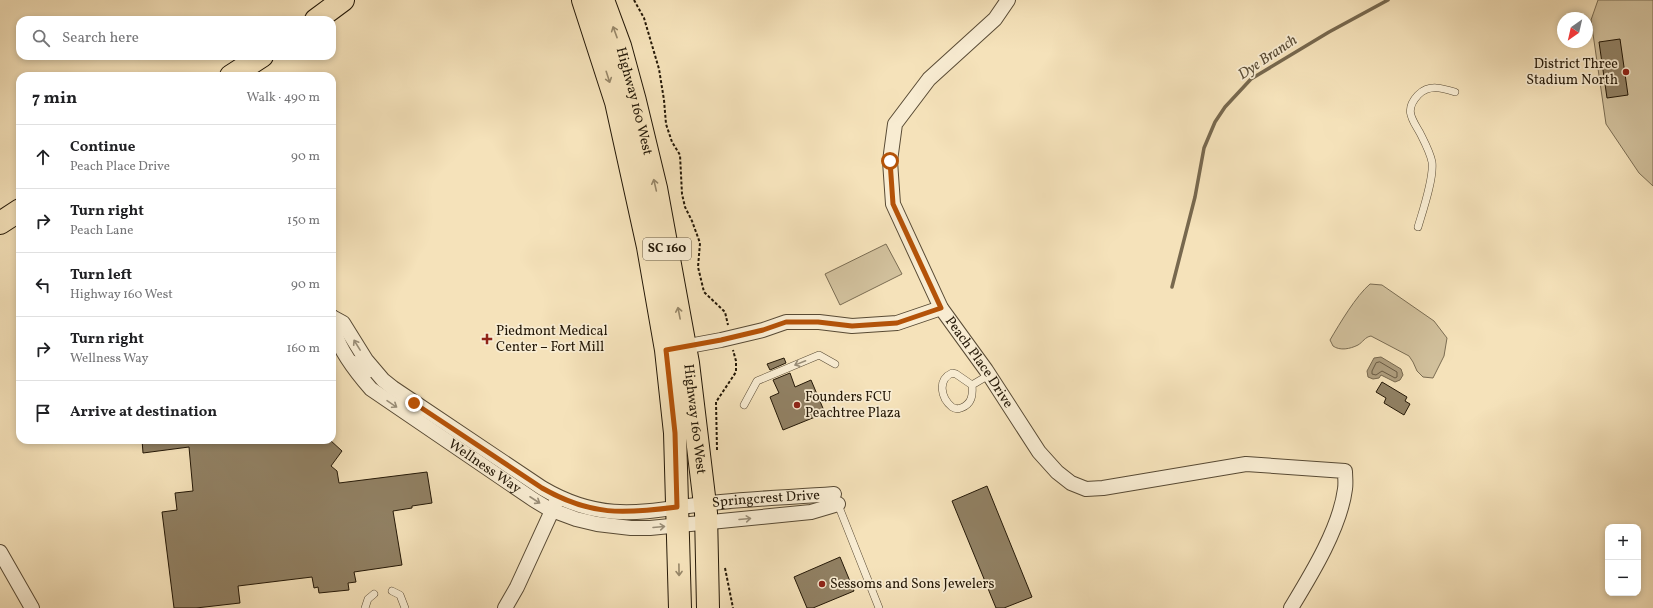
<!DOCTYPE html>
<html lang="en">
<head>
<meta charset="utf-8">
<style>
	:root { --surface:#fff; --page:#f6f6f6; --text:#202124; --muted:#757577; --line:#e0e0e0 }
	body { margin:0; font-family:Vollkorn,serif; background:var(--page); color:var(--text) }
	.controls { position:absolute; right:12px; bottom:12px; display:grid; overflow:hidden; border-radius:8px; box-shadow:0 2px 6px #0003 }
	.controls button { width:36px; height:36px; display:grid; place-items:center; padding:0; border:0; border-bottom:1px solid var(--line); background:var(--surface); color:var(--text); font:20px sans-serif }
	.compass { position:absolute; left:1557px; top:12px; width:36px; height:36px; border-radius:50%; background:var(--surface); box-shadow:0 2px 6px #0003; rotate:214deg }
	.stop { position:absolute; width:12px; height:12px; margin:-9px; border:3px solid #b45309; border-radius:50%; background:#fff }
	.stop.end { background:#b45309; border-color:#fff; box-shadow:0 1px 4px #0008 }
	.list { margin:0; padding:0; list-style:none }
	h2 { display:flex; justify-content:space-between; align-items:center; height:52px; margin:0; padding:0 16px; font-size:17px }
	h2 small { font-size:13px; font-weight:400; color:var(--muted) }
	.list li { display:grid; grid-template-columns:26px 1fr auto; gap:12px; align-items:center; box-sizing:border-box; height:64px; padding:0 16px; border-top:1px solid var(--line) }
	.list b { display:block; font-size:15px; white-space:nowrap }
	.list p { margin:0; font-size:13px; white-space:nowrap; color:var(--muted) }
	.list em { font-size:13px; font-style:normal; color:var(--muted) }
	.icon { flex:none; width:22px; height:22px; fill:none; stroke:currentColor; stroke-width:2; stroke-linecap:round; stroke-linejoin:round }
	.map { position:relative; flex:none; width:1653px; height:608px; overflow:hidden }
	.search { position:absolute; background:var(--surface); box-shadow:0 2px 6px #0003; left:16px; top:16px; width:320px; height:44px; display:flex; align-items:center; gap:10px; box-sizing:border-box; padding:0 14px; border-radius:12px; color:var(--muted); font-size:15px }
	.panel { position:absolute; background:var(--surface); box-shadow:0 2px 6px #0003; left:16px; top:72px; width:320px; height:372px; border-radius:12px }
	.map>svg:first-child { display:block }
	.green { fill:#d1c09c; stroke:#7a6c52 }
	.water { fill:#ae9d7d; stroke:#77684e }
	.lines { fill:none; stroke-linecap:round; stroke-linejoin:round }
	.shore { stroke:#695a42; stroke-width:1 }
	.stream { stroke:#77684e; stroke-width:3.5 }
	.building { fill:#918164; stroke:#241807 }
	.lane-casing { stroke:#584a34; stroke-width:8 }
	.street-casing { stroke:#584a34; stroke-width:16 }
	.primary-casing { stroke:#241807; stroke-width:24 }
	.path { stroke:#241807; stroke-width:2; stroke-dasharray:3 2; stroke-linecap:butt }
	.lane { stroke:#f8ecd2; stroke-width:7 }
	.street { stroke:#f8ecd2; stroke-width:14 }
	.primary { stroke:#f5e2ba; stroke-width:22 }
	.oneway { stroke:#978769 }
	.oneway2 { stroke:#998d77 }
	.route { stroke:#b45309; stroke-width:5 }
	.poi-dot { fill:#8f2418; stroke:#f8ecd2; stroke-width:1.5 }
	.labels { text-anchor:middle; dominant-baseline:central; stroke-width:3.5; stroke-linejoin:round; paint-order:stroke }
	.shield { fill:#f8ecd2; stroke:#645844; stroke-width:1 }
	.shield-label { font-size:13px; font-weight:bold; fill:#241807 }
	.poi-label { font-size:14px; fill:#241807; stroke:#f8ecd2; text-anchor:start }
	.street-label { font-size:14px; fill:#241807; stroke:#f8ecd2 }
	.water-label { font-size:15px; font-style:italic; fill:#5b4d36; stroke:#f8ecd2 }
</style>
</head>
<body>
<div class="map">
<svg width="1653" height="608" viewBox="0 0 1653 608">
	<rect width="100%" height="100%" fill="#f5e2ba"/>
	<filter id="stains"><feTurbulence type="fractalNoise" baseFrequency=".005" numOctaves="4"/><feColorMatrix values="0 0 0 0 .2 0 0 0 0 .09 0 0 0 0 .02 0 0 0 .5 -.17"/></filter>
	<radialGradient id="worn" r=".72"><stop offset=".6" stop-color="#630" stop-opacity="0"/><stop offset="1" stop-color="#630" stop-opacity=".3"/></radialGradient>
	<path class="green" d="M1598 0H1653V186L1639 173 1606 124 1591 20Z
		M886 244 902 274 840 305 825 274Z
		M1370 284 1382 285 1434 321 1447 338 1444 356 1433 378 1423 377 1417 371 1413 362 1409 356 1371 336C1365 337 1363 342 1358 345 1350 349 1340 351 1333 346L1330 340C1340 323 1356 296 1370 284Z"/>
	<path class="water" d="M1381 357 1401 369 1403 375 1400 380 1395 382 1381 375 1379 378 1373 379 1368 377 1367 371 1374 358Z"/>
	<g class="lines">
		<path class="shore" d="M1380 362 1397 372V377L1395 378 1382 371 1376 375 1372 374V371L1376 363Z"/>
		<path class="stream" d="M1172 287 1195 197 1204 148 1215 122 1225 107 1251 79 1329 32 1388 0"/>
	</g>
	<path class="building" d="M1620 39 1628 95 1607 98 1599 42Z
		M784 358 786 363 770 370 767 364Z
		M790 373 795 387 811 380 825 413 783 430 770 397 779 393 773 380Z
		M1382 382 1407 397 1405 401 1410 404 1404 415 1384 403 1386 398 1376 392Z
		M142 440H330L342 451 331 466 337 471 339 483 427 472 432 503 412 506V508L393 511 402 565 354 572 356 582 348 583 349 590 319 593 318 587 314 588 312 577 238 586 240 603 196 608H174L162 512 177 510 175 493 193 491 189 447 143 453Z
		M987 486 1032 597 1004 608H996L952 501Z
		M840 557 854 591 813 608H807L794 577Z"/>
	<g class="lines">
		<defs>
			<path id="lane" d="M1418 227C1423 210 1434 178 1432 162 1430 152 1424 141 1420 133 1412 119 1404 110 1418 95 1429 84 1442 88 1455 92
				M350 359 357 360 369 374
				M972 385C973 395 972 404 961 408 958 409 955 409 952 407 941 398 937 380 952 373L956 374 972 385 989 375
				M744 405 757 381 819 355 835 364
				M837 502 879 608
				M392 591 400 595 405 608
				M365 608 368 599 374 594"/>
			<g id="street">
				<path id="s1" d="M1008 0 995 19 929 79 895 124 890 161 893 204 941 308 986 370 1039 452 1057 472 1071 483 1086 489 1103 488 1246 464 1345 471C1345 477 1346 483 1345 489 1340 528 1311 575 1291 608"/>
				<path id="s2" d="M332 317C333 322 333 328 335 333 341 353 357 373 371 389L534 500 549 509 576 519 597 524 631 528H650L811 512 838 504"/>
				<path id="s3" d="M332 317 343 323 366 360 383 380 393 388 542 488C608 527 651 509 721 502 759 498 796 497 834 494"/>
				<path d="M678 348 721 340 763 330 786 322H819L852 326 897 323 941 308"/>
				<path d="M0 552 32 608"/>
				<path d="M505 608 517 587 556 502"/>
			</g>
			<g id="primary">
				<path d="M583 0 616 102 648 247 666 350 675 433 680 608"/>
				<path id="s4" d="M603 0 620 46 635 101 656 188 688 363 706 513 708 608"/>
				<path d="M316 20 343 0"/>
				<path d="M231 76 262 56"/>
				<path d="M0 223 20 210"/>
			</g>
		</defs>
		<use href="#lane" class="lane-casing"/>
		<use href="#street" class="street-casing"/>
		<use href="#primary" class="primary-casing"/>
		<path class="path" d="M634 0 644 18 659 69 664 100 666 124 672 142 680 155 682 194 685 207 692 221 700 243 698 267 704 292 725 312 728 325
			M717 450 716 402 736 372V361L733 350
			M725 568 733 608"/>
		<use href="#lane" class="lane"/>
		<use href="#street" class="street"/>
		<use href="#primary" class="primary"/>
	</g>
	<defs><path id="oneway-shaft" d="M-6 0H5M1.5-3L5.5 0L1.5 3" fill="none" stroke-width="1.6" stroke-linecap="round" stroke-linejoin="round"/></defs>
	<g class="oneway">
		<use href="#oneway-shaft" transform="translate(615 32) rotate(-110)"/>
		<use href="#oneway-shaft" transform="translate(608 77) rotate(72)"/>
		<use href="#oneway-shaft" transform="translate(655 185) rotate(-103)"/>
		<use href="#oneway-shaft" transform="translate(679 313) rotate(-101)"/>
		<use href="#oneway-shaft" transform="translate(679 570) rotate(89)"/>
	</g>
	<g class="oneway2">
		<use href="#oneway-shaft" transform="translate(357 345) rotate(-122)"/>
		<use href="#oneway-shaft" transform="translate(800 363) rotate(158)"/>
		<use href="#oneway-shaft" transform="translate(392 404) rotate(34)"/>
		<use href="#oneway-shaft" transform="translate(535 500) rotate(33)"/>
		<use href="#oneway-shaft" transform="translate(745 519) rotate(-5)"/>
		<use href="#oneway-shaft" transform="translate(659 527) rotate(-5)"/>
	</g>
	<g class="lines">
		<path class="route" d="M414 403 542 488C591 516 623 514 677 507L675 433 666 350 721 340 763 330 786 322H818L852 326 897 323 941 308 893 204 890 161"/>
	</g>
	<g class="poi-dot">
		<circle cx="1626" cy="72" r="4"/>
		<path d="M485 333h4v4h4v4h-4v4h-4v-4h-4v-4h4z"/>
		<circle cx="797" cy="405" r="4"/>
		<circle cx="822" cy="584" r="4"/>
	</g>
	<g class="labels">
		<rect class="shield" x="643" y="238" width="48" height="22" rx="3"/>
		<g class="shield-label">
			<text x="667" y="249">SC 160</text>
		</g>
		<g class="poi-label">
			<text x="1618" y="64" text-anchor="end">District Three<tspan x="1618" dy="16">Stadium North</tspan></text>
			<text x="496" y="331">Piedmont Medical<tspan x="496" dy="16">Center – Fort Mill</tspan></text>
			<text x="805" y="397">Founders FCU<tspan x="805" dy="16">Peachtree Plaza</tspan></text>
			<text x="830" y="584">Sessoms and Sons Jewelers</text>
		</g>
		<g class="street-label">
			<text stroke="none"><textPath href="#s4" startOffset="106">Highway 160 West</textPath></text>
			<text stroke="none"><textPath href="#s1" startOffset="430">Peach Place Drive</textPath></text>
			<text stroke="none"><textPath href="#s4" startOffset="430">Highway 160 West</textPath></text>
			<text stroke="none"><textPath href="#s2" startOffset="221">Wellness Way</textPath></text>
			<text stroke="none"><textPath href="#s3" startOffset="504">Springcrest Drive</textPath></text>
		</g>
		<g class="water-label">
			<text transform="translate(1268 58) rotate(-34)">Dye Branch</text>
		</g>
	</g>
	<rect width="100%" height="100%" filter="url(#stains)"/>
	<rect width="100%" height="100%" fill="url(#worn)"/>
</svg>
<div class="controls">
<button>+</button>
<button>−</button>
</div>
<svg class="compass" viewBox="-18 -18 36 36"><path d="M0-13l5 13h-10z" fill="#e53935"/><path d="M0 13l5-13h-10z" fill="#757577"/></svg>
<div class="stop" style="left:890px;top:161px"></div>
<div class="stop end" style="left:414px;top:403px"></div>
<div class="search"><svg class="icon" aria-label="search" viewBox="0 0 24 24"><circle cx="10" cy="10" r="6"/><path d="M15 15l6 6"/></svg>Search here</div>
<section class="panel">
<h2>7 min<small>Walk · 490 m</small></h2>
<ul class="list">
<li><svg class="icon" aria-label="ahead" viewBox="0 0 24 24"><path d="M12 20V5M6 11l6-6 6 6"/></svg><div><b>Continue</b><p>Peach Place Drive</p></div><em>90 m</em></li>
<li><svg class="icon" aria-label="right" viewBox="0 0 24 24"><path d="M7 20v-9h11M14 6l5 5-5 5"/></svg><div><b>Turn right</b><p>Peach Lane</p></div><em>150 m</em></li>
<li><svg class="icon" aria-label="left" viewBox="0 0 24 24"><path d="M17 20v-9H6M10 6l-5 5 5 5"/></svg><div><b>Turn left</b><p>Highway 160 West</p></div><em>90 m</em></li>
<li><svg class="icon" aria-label="right" viewBox="0 0 24 24"><path d="M7 20v-9h11M14 6l5 5-5 5"/></svg><div><b>Turn right</b><p>Wellness Way</p></div><em>160 m</em></li>
<li><svg class="icon" aria-label="arrive" viewBox="0 0 24 24"><path d="M6 21V4h12l-3 4 3 4H6"/></svg><div><b>Arrive at destination</b></div></li>
</ul>
</section>
</div>
</body>
</html>
